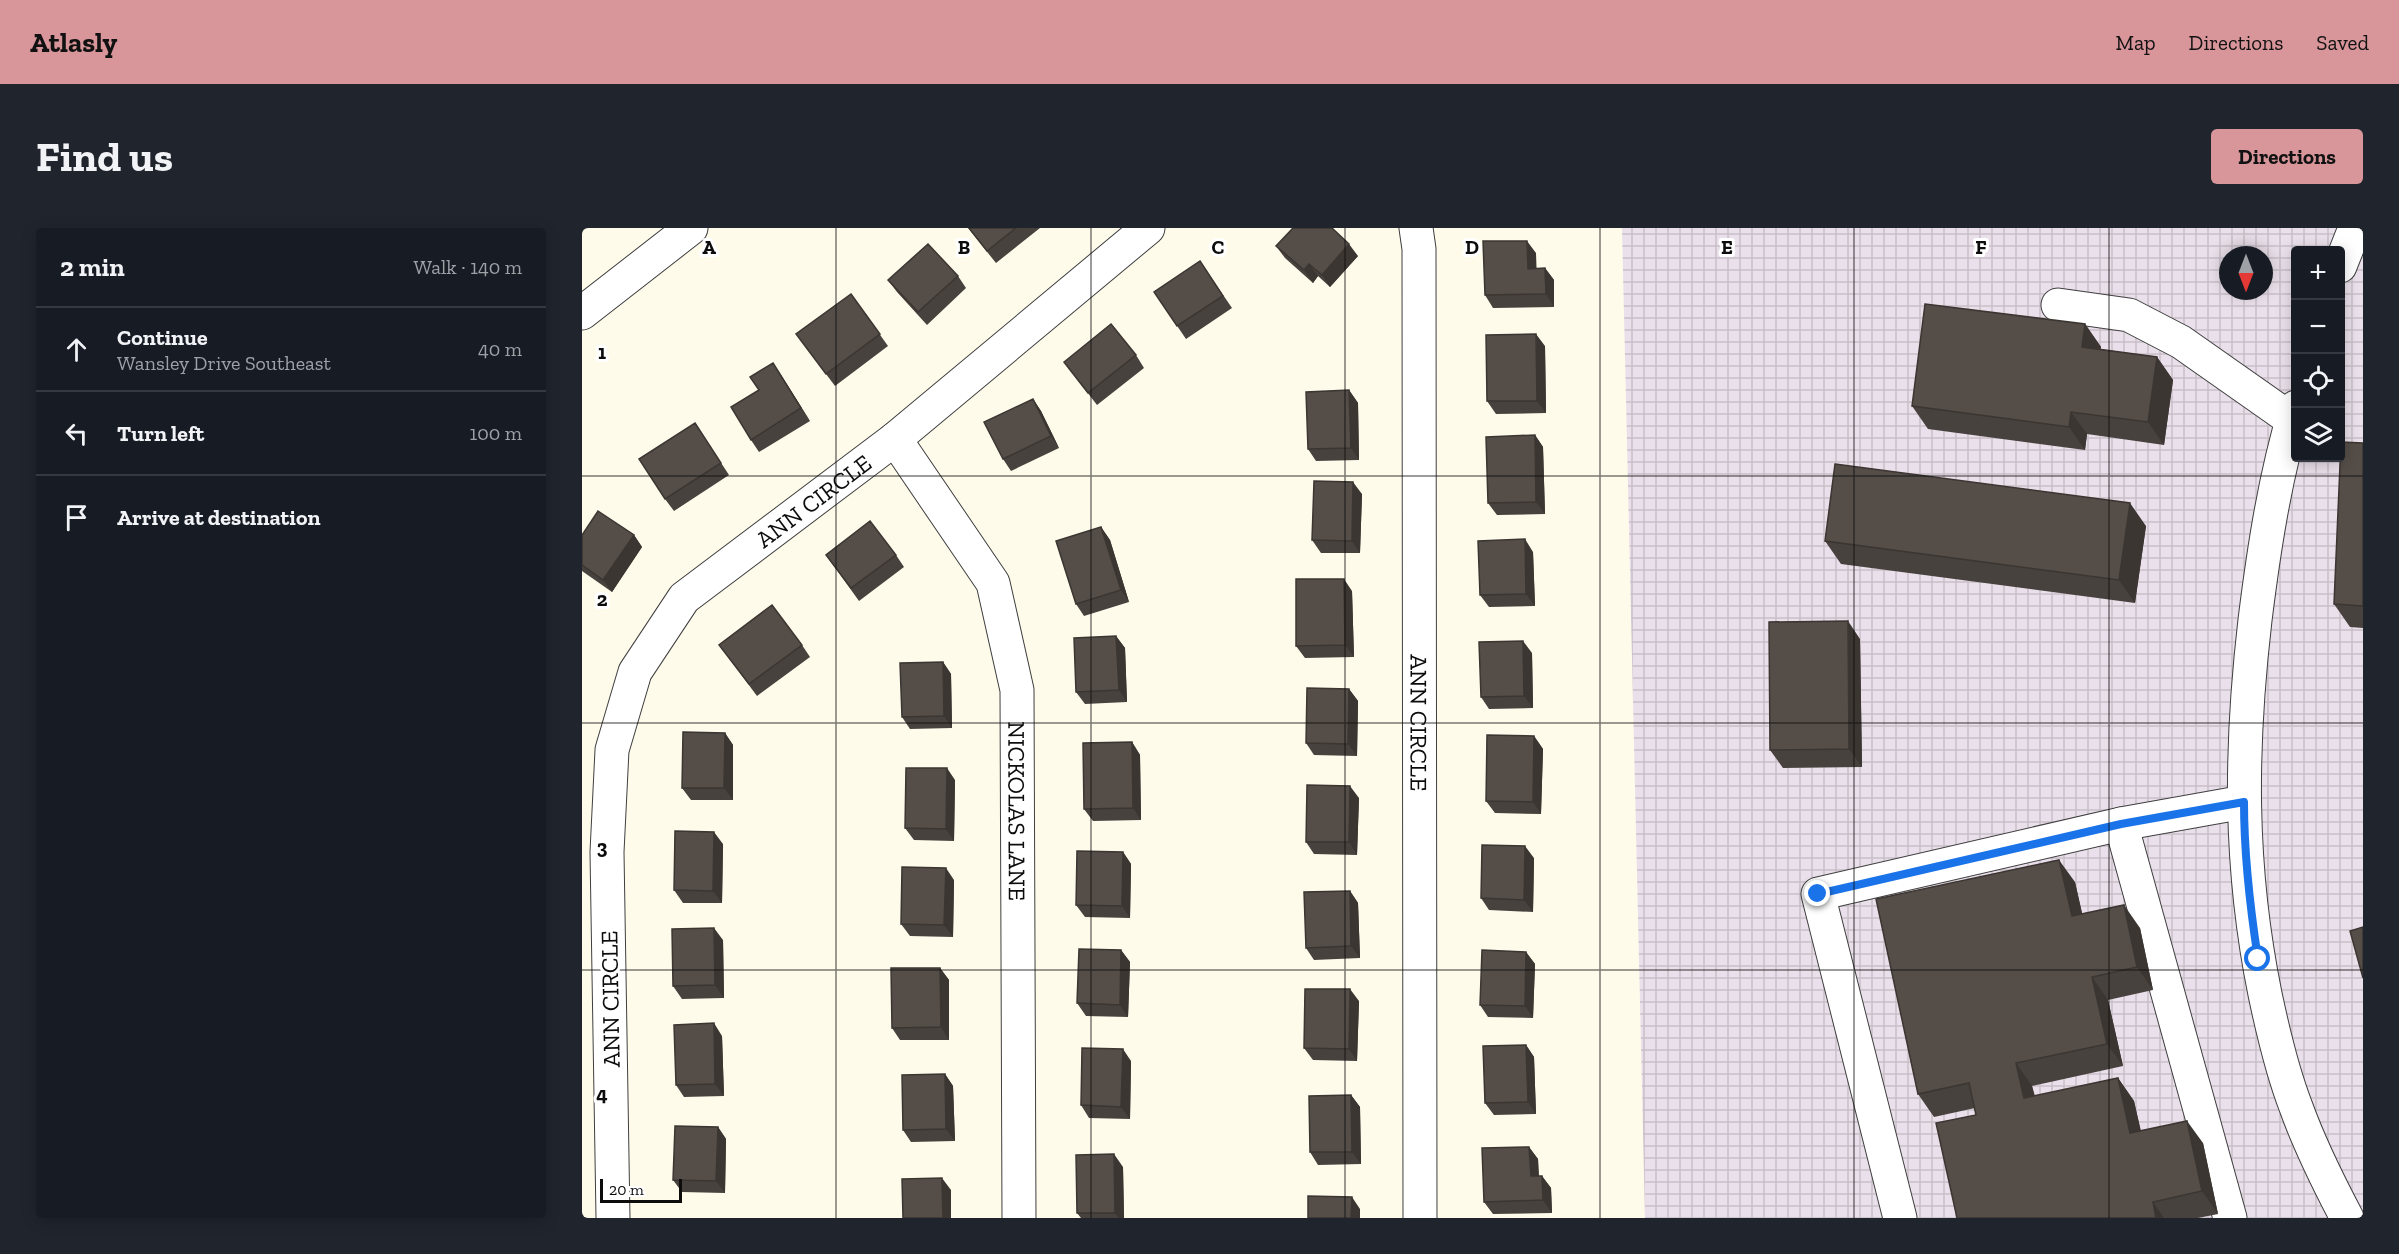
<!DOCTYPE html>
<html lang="en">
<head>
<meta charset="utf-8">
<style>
	:root { --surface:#171b24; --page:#20242c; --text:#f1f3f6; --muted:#9ea1a6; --line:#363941; --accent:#d8969b }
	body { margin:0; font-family:"Zilla Slab",serif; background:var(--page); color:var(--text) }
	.controls { position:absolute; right:18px; top:18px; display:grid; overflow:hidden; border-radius:6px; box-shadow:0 3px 15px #0003 }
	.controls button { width:54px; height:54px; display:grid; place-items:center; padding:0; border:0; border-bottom:2px solid var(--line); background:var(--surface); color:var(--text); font:30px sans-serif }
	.compass { position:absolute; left:1637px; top:18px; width:54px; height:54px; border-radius:50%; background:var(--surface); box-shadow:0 3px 15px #0003; rotate:180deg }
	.scale { position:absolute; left:18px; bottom:15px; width:82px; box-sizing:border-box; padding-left:6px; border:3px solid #0c0c0c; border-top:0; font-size:16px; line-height:21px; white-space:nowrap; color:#0c0c0c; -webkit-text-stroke:4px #fff; paint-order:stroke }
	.stop { position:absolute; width:18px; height:18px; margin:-14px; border:4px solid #1a73e8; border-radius:50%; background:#fff }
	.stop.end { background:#1a73e8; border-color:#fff; box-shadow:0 2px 6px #0008 }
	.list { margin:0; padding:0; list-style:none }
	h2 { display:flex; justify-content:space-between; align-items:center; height:78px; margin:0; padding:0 24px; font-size:26px }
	h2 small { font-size:20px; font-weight:400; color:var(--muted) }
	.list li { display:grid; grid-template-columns:39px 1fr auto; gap:18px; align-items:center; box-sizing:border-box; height:84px; padding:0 24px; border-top:2px solid var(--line) }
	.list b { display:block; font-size:22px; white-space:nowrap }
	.list p { margin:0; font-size:20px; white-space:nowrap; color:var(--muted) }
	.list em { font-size:20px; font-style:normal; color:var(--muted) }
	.icon { flex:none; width:33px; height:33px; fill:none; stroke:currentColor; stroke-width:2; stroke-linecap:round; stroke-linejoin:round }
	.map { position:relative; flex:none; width:1781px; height:990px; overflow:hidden; border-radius:6px }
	header { display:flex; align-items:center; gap:36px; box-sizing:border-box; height:84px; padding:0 30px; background:var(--accent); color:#111 }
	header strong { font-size:28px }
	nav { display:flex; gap:33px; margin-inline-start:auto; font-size:21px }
	.intro { display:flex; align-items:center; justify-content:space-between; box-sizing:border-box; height:144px; padding:0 36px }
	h1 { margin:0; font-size:42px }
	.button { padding:15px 27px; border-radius:6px; background:var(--accent); color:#111; font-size:21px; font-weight:700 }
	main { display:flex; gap:36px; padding:0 36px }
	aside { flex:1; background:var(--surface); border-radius:6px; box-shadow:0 3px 15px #0003 }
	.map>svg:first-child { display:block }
	.industrial { fill:url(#industrial-grid); fill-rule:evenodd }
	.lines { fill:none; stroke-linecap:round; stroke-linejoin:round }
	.minor-casing { stroke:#3f3f3f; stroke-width:35 }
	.minor { stroke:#fff; stroke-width:33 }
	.wall { fill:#48423e }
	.shaded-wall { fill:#3b3632 }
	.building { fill:#544d48; stroke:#3b3632; stroke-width:1.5 }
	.route { stroke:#1a73e8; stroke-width:8 }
	.grid { fill:none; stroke:#0c0c0c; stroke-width:1.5; stroke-opacity:0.55 }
	.labels { text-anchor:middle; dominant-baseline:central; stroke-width:6; stroke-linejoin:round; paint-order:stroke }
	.street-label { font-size:24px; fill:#0c0c0c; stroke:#fff }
	.grid-label { font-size:20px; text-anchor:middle; font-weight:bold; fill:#0c0c0c; stroke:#fff; stroke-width:6; stroke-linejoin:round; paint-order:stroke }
</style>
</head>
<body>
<header>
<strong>Atlasly</strong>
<nav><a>Map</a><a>Directions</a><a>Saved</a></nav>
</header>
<div class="intro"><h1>Find us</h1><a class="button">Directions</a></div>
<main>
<aside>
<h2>2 min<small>Walk · 140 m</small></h2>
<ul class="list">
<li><svg class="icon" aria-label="ahead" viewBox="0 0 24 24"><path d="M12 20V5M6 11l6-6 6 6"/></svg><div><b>Continue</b><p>Wansley Drive Southeast</p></div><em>40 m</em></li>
<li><svg class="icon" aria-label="left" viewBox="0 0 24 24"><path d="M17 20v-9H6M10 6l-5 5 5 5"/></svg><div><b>Turn left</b></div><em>100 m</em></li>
<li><svg class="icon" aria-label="arrive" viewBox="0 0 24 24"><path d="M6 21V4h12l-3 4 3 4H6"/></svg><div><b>Arrive at destination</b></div></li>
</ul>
</aside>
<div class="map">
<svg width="1781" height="990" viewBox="0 0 1781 990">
	<defs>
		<pattern id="industrial-grid" width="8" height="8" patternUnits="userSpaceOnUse" patternTransform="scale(1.5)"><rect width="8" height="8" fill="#eae0eb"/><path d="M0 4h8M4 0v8" fill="none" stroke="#c8bfc8"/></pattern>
	</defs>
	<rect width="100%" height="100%" fill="#fffbeb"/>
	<path class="industrial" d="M1040 0H1781V990H1063ZM1714 22H1758V230H1714ZM1646 27H1682V63H1646Z"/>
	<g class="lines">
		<defs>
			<g id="minor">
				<path id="s1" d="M834 0 837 21 838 990"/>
				<path d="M1758 38 1773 0"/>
				<path d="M1476 77 1547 87 1599 114 1710 192"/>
				<path d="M0 85 109 0"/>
				<path d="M1714 179C1693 248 1682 320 1673 392 1658 521 1657 638 1683 766 1691 804 1700 843 1714 879 1728 918 1746 954 1765 990"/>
				<path id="s2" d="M313 211 411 355 435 462 437 990"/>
				<path d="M1539 596 1648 990"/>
				<path id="s3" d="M31 990 25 624 30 522 53 444 102 370 313 211 566 0"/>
				<path d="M1318 990 1236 666 1539 596 1662 574"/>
			</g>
		</defs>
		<use href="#minor" class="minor-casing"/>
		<use href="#minor" class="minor"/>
	</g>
	<path class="wall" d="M386 0H458L414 35Z
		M694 18 776 28 748 59 736 48 731 55 703 30Z
		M954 25V40H963L972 52V79L911 80 903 67Z
		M618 33 650 80 604 111 572 64Z
		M376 48 384 60 345 97 315 64 306 52Z
		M269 66 306 118 253 158 223 118Z
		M1503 96 1519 119 1518 121 1575 129 1591 152 1582 217 1505 206 1503 222 1346 201 1330 178Z
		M963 118 964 185 914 186 905 173Z
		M554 127 562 140 515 177 482 134Z
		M199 147 228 193 177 224 169 212 177 162Z
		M767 162 776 175 777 232 734 233 726 221Z
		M451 171 459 183 477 220 429 243 421 231Z
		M113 195 147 247 92 283 83 271Z
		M953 207 961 219 963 286 915 287 906 275Z
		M1781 215V400L1768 399 1752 376Z
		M780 266 778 325H739L730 312Z
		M1564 298 1553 375 1259 336 1243 313Z
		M519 299 528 312 547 374 502 388 494 376Z
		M0 307H52L60 319 30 364 0 343Z
		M951 324 953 378 907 379 898 367Z
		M244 327H314L322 339 277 373Z
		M770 363 772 429 723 430 714 418Z
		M534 408 543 420 545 474 503 476 494 464Z
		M1278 411 1280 539 1201 540 1188 522Z
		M220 417 228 429 175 468 146 429Z
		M950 425 951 480 907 481 899 469Z
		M361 434 369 446 370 500 328 501 320 489Z
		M767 461 776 473 775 528 732 527 724 515Z
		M143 505 151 517V572H109L100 560Z
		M952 508 961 521 959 586 913 585 904 573Z
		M550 514 558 527 559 592 511 593 502 581Z
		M373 552 372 613 332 612 323 600Z
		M777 570 775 627 732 626 724 614Z
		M141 616 140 675H101L92 662Z
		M541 624 549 636 548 690 503 689 494 677Z
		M952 630 951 684 907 682 899 670Z
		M372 652 371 709 328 708 319 696Z
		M1493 654 1500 686 1558 700 1571 762 1526 772 1541 838 1450 858 1453 868 1536 850 1552 873 1559 903 1621 915 1636 986 1616 990H1375L1394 887 1393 880 1352 889 1336 866Z
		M768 663 776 675 778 730 732 732 724 720Z
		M141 712 142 770 100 771 91 758Z
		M539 722 548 734 546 789 504 788 495 775Z
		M944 724 953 736 951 790 906 789 898 777Z
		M358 740 367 752V812H318L310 800Z
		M777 773 775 833 731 832 722 820Z
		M140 808 142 868 102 869 94 857Z
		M944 817 952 829 954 886 912 887 903 875Z
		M549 833 548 891 507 890 499 877Z
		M363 846 371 858 373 913 329 914 321 902Z
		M769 867 778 879 779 936 736 937 728 924Z
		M136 899 144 911 143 965 100 964 91 952Z
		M947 919 956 931 957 948H960L969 960 970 985 911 986 902 974Z
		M541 939 542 990H499L495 985Z"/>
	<path class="shaded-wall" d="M945 13 954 25 955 53 946 41Z
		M767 16 776 28 748 59 740 47Z
		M727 36 736 48 731 55 722 42Z
		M963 40 972 52V79L964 66Z
		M1503 96 1519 119 1516 142 1500 119Z
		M954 106 963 118 964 185 955 173Z
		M1575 129 1591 152 1582 217 1566 194Z
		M191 135 199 147 228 193 219 180Z
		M767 162 776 175 777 232 769 220Z
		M451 171 459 183 477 220 469 208Z
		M1489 184 1505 206 1503 222 1487 199Z
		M953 207 961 219 963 286 954 274Z
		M771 254 780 266 778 325 770 313Z
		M1548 275 1564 298 1553 375 1537 352Z
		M519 299 528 312 547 374 539 362Z
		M52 307 60 319 30 364 21 352Z
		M943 311 951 324 953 378 944 366Z
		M762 351 770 363 772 429 763 417Z
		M1266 393 1278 411 1280 539 1267 521Z
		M534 408 543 420 545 474 537 462Z
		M941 413 950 425 951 480 942 468Z
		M361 434 369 446 370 500 362 488Z
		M767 461 776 473 775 528 766 516Z
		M143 505 151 517V572L142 560Z
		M952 508 961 521 959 586 951 574Z
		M550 514 558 527 559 592 551 580Z
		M365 540 373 552 372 613 364 601Z
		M768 558 777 570 775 627 767 614Z
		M132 604 141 616 140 675 131 663Z
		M943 618 952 630 951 684 942 672Z
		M541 624 549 636 548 690 540 678Z
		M1477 632 1493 654 1506 711 1490 688Z
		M364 640 372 652 371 709 362 697Z
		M768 663 776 675 778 730 769 718Z
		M1542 677 1558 700 1571 762 1555 739Z
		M132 700 141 712 142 770 133 757Z
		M539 722 548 734 546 789 538 777Z
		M944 724 953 736 951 790 943 778Z
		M358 740 367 752V812L359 799Z
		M1510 749 1526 772 1541 838 1525 816Z
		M768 761 777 773 775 833 767 821Z
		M132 795 140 808 142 868 133 856Z
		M944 817 952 829 954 886 946 874Z
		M541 821 549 833 548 891 539 879Z
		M1434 835 1450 858 1458 893 1442 870Z
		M363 846 371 858 373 913 364 901Z
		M1536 850 1552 873 1564 928 1548 905Z
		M769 867 778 879 779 936 770 924Z
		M1605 893 1621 915 1636 986 1620 963Z
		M136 899 144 911 143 965 134 953Z
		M947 919 956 931 957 960 949 948Z
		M532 926 541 939 542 990H537L533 985Z
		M960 948 969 960 970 985 961 972Z
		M360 950 369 962V990H361Z
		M770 969 778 981V990H769Z
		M1571 974 1582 990H1574Z"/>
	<path class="building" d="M387 0H434L405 23Z
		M711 0H750L767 16 740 47 727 36 722 42 694 18Z
		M901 13H945L946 41 963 40 964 66 903 67Z
		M346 16 376 48 336 84 306 52Z
		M618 33 641 68 595 98 572 64Z
		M269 66 298 106 244 146 214 106Z
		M1343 76 1503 96 1500 119 1575 129 1566 194 1489 184 1487 199 1330 178Z
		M529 96 554 127 506 165 482 134Z
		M954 106 955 173H905L904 107Z
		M191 135 219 180 169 212 149 179 177 162 168 149Z
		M767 162 769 220 726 221 724 164Z
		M451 171 469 208 421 231 402 194Z
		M113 195 139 235 83 271 57 231Z
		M953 207 954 274 906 275 904 209Z
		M1759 214 1781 215V378L1752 376Z
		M1253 236 1548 275 1537 352 1243 313Z
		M732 253 771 254 770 313 730 312Z
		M16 283 52 307 21 352 0 337V307Z
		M288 293 314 327 269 360 244 327Z
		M519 299 539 362 494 376 474 313Z
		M943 311 944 366 898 367 896 313Z
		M714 351H762L763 417 714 418Z
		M190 377 220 417 167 456 137 417Z
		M1266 393 1267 521 1188 522 1187 394Z
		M534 408 537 462 494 464 492 410Z
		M941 413 942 468 899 469 897 414Z
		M361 434 362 488 320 489 318 435Z
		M725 460 767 461 766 516 724 515Z
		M101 504 143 505 142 560H100Z
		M905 507 952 508 951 574 904 573Z
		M550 514 551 580 502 581 501 515Z
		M324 540H365L364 601 323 600Z
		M725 557 768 558 767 614H724Z
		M93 603 132 604 131 663 92 662Z
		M900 617 943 618 942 672 899 670Z
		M495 623 541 624 540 678 494 677Z
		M1477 632 1490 688 1542 677 1555 739 1510 749 1525 816 1434 835 1442 870 1536 850 1548 905 1605 893 1620 963 1571 974 1574 990H1375L1354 895 1394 887 1387 855 1336 866 1294 671Z
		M320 639 364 640 362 697 319 696Z
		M768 663 769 718 724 720 722 664Z
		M1781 699V750L1768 703Z
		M132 700 133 757 91 758 90 701Z
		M497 721 539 722 538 777 495 775Z
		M900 722 944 724 943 778 898 777Z
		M309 740H358L359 799 310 800Z
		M723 761H768L767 821 722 820Z
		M132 795 133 856 94 857 92 797Z
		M944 817 946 874 903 875 901 818Z
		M500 820 541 821 539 879 499 877Z
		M363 846 364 901 321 902 320 847Z
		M769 867 770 924H728L727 868Z
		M93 898 136 899 134 953 91 952Z
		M947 919 949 948H960L961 972 902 974 900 920Z
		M532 926 533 985H495L494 927Z
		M360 950 361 990H321L320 951Z
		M726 968 770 969 769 990H726Z"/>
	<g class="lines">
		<path class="route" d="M1236 666 1539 596 1662 574C1662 627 1668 679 1676 731"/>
	</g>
	<path class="grid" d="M254 0V990M509 0V990M763 0V990M1018 0V990M1272 0V990M1527 0V990M0 248H1781M0 495H1781M0 742H1781"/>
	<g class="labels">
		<g class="street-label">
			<text stroke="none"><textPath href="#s3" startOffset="800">ANN CIRCLE</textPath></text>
			<text stroke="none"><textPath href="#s1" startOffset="495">ANN CIRCLE</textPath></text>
			<text stroke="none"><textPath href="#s2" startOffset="405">NICKOLAS LANE</textPath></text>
			<text transform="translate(28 771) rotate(-91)">ANN CIRCLE</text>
		</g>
	</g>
	<g class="grid-label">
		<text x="127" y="26">A</text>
		<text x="382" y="26">B</text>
		<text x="636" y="26">C</text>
		<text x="890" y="26">D</text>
		<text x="1145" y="26">E</text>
		<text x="1399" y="26">F</text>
		<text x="20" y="131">1</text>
		<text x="20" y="378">2</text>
		<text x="20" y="626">3</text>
		<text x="20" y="873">4</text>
	</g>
</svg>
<div class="controls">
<button>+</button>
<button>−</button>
<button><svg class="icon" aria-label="locate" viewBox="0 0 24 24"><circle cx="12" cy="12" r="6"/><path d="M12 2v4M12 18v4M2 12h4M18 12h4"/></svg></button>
<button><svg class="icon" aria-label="layers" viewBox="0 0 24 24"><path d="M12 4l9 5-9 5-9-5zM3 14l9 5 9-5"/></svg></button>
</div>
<svg class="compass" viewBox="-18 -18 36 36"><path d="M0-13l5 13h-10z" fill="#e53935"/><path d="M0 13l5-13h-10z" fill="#9ea1a6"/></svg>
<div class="scale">20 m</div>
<div class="stop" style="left:1676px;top:731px"></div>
<div class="stop end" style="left:1236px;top:666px"></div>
</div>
</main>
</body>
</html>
